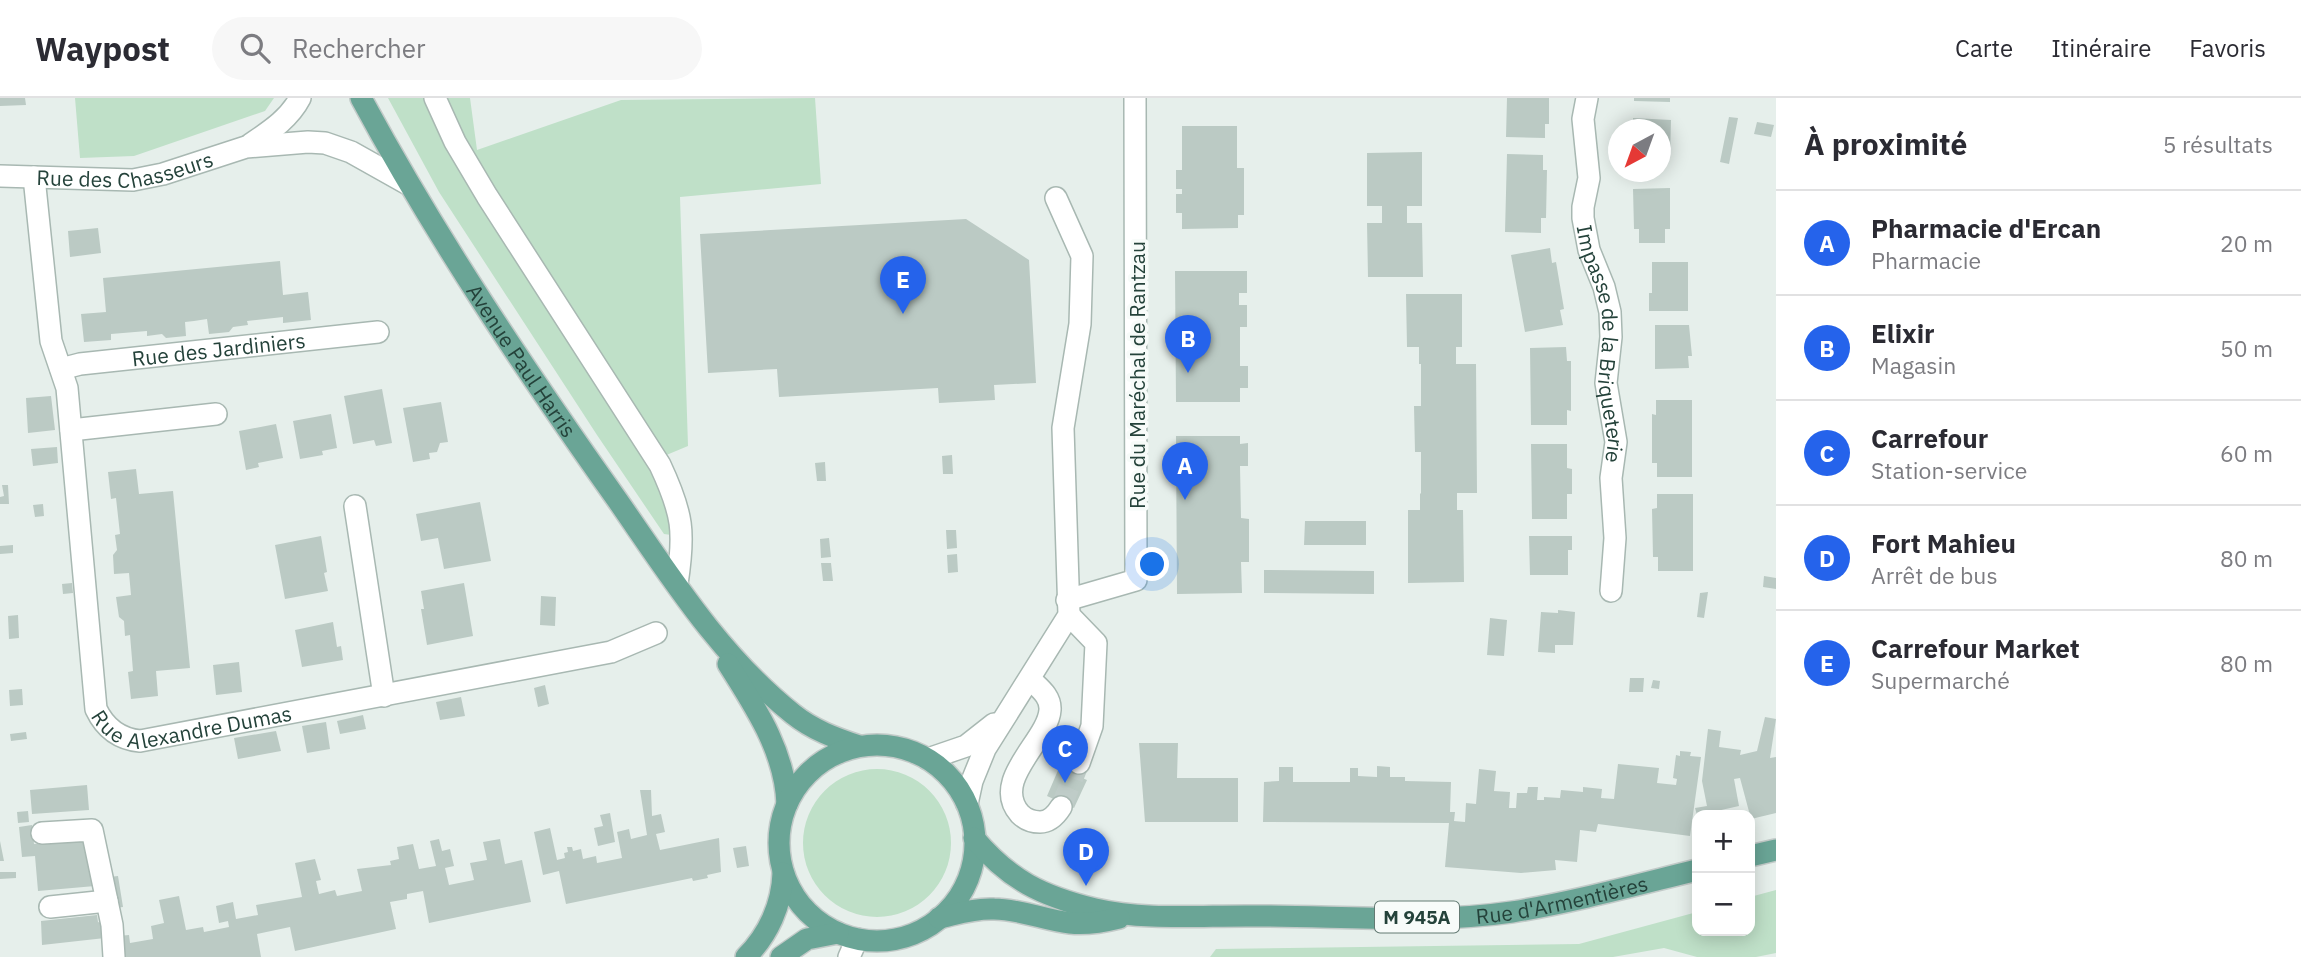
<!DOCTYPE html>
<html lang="fr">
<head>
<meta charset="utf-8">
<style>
	:root { --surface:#fff; --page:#f7f7f7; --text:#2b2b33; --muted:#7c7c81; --line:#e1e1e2; --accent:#2563eb }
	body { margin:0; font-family:"IBM Plex Sans",sans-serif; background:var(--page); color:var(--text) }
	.controls { position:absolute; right:21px; bottom:21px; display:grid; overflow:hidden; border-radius:14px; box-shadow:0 4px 18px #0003 }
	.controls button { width:63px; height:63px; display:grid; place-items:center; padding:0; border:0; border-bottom:2px solid var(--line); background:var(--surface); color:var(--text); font:35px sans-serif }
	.compass { position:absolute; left:1608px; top:21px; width:63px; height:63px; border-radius:50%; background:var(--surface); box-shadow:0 4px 18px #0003; rotate:221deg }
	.you { position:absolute; left:1153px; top:467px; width:24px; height:24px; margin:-18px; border:5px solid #fff; border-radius:50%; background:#1a73e8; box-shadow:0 0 0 10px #1a73e833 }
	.badge { display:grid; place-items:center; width:46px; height:46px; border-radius:50%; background:var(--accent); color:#fff; font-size:23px; font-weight:700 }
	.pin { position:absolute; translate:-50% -58px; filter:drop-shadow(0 2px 4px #0008) }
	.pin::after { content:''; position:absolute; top:37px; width:24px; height:21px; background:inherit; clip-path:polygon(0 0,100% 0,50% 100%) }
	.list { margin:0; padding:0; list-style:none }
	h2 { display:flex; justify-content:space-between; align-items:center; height:91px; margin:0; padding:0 28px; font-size:30px }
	h2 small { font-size:23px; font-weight:400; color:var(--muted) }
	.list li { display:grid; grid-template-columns:46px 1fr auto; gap:21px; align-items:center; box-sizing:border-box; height:105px; padding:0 28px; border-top:2px solid var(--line) }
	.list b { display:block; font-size:26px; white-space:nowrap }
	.list p { margin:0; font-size:23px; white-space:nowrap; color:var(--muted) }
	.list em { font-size:23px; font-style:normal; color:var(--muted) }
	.icon { flex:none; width:38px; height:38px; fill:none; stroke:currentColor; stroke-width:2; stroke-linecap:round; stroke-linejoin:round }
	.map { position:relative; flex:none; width:1776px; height:859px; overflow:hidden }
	header { display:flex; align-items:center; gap:42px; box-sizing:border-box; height:98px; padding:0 35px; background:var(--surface); border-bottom:2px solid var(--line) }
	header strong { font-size:33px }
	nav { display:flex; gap:38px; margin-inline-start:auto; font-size:24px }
	.search { width:490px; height:63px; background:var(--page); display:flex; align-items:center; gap:18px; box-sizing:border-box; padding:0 24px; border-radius:38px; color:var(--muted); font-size:26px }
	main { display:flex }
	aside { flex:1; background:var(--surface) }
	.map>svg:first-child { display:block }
	.green { fill:#bfe0c8 }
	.building { fill:#bbcac4 }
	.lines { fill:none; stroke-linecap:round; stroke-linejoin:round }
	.minor-tunnel { stroke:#bfccc8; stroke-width:21; stroke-dasharray:21 10; stroke-linecap:butt }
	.minor-casing { stroke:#a8b8b2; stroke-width:24 }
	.major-casing { stroke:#c2cac8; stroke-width:24 }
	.minor { stroke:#fff; stroke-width:21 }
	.major { stroke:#6aa596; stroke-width:21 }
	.labels { text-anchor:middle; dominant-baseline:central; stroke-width:7; stroke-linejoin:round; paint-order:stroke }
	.shield { fill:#f7fbf9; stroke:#637a73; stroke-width:2 }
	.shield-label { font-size:19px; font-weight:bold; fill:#24423a }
	.street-label { font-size:21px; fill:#24423a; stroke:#f7fbf9 }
</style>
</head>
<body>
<header>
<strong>Waypost</strong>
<div class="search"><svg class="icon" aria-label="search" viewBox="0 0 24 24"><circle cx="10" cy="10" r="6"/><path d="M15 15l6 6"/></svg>Rechercher</div>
<nav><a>Carte</a><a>Itinéraire</a><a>Favoris</a></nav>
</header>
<main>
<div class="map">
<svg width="1776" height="859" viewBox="0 0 1776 859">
	<rect width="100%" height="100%" fill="#e6efeb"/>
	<path class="green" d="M75 0H274L265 13 134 58 80 60Z
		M388 0H470L477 52 621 2 815 0 821 86 680 99 688 348 664 358 693 440 664 436 597 337 439 94Z
		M803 745a74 74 0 1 1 148 0a74 74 0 1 1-148 0Z
		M1776 792V855L1756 859H1697L1664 850 1613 859H1210L1216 851 1579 846 1697 814V833H1750V799Z"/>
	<path class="building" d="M0 0H25L26 7 0 8Z
		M1507 0H1549V26H1545V40L1506 39Z
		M1634 0H1670V4L1634 3Z
		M1729 19 1738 20 1729 66 1720 64Z
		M1633 20 1671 22 1670 60H1661V32H1633Z
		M1757 24 1774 27 1771 39 1754 36Z
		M1182 28H1237V70H1244V117H1238V130L1182 131V115H1176V96H1182V91H1176V72H1182Z
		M1422 54V108H1407V125H1422L1423 179H1368L1367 125H1382V108H1367V55Z
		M1507 56 1543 57V72H1547L1546 120H1541V135L1505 134Z
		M1670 90V131H1665V145H1639V131H1634L1633 91Z
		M966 121 1029 162 1036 285 994 287 995 302 939 305 938 290 779 299 777 271 708 275 700 136Z
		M98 130 101 155 70 159 68 133Z
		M1550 150 1552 165 1556 164 1564 211 1560 212 1563 227 1525 234 1511 157Z
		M280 163 283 197 308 194 311 222 283 225V219L247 223 248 227 233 229 229 234 209 236 207 221 194 223 185 224 186 238 166 240 162 236 147 238V233L111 236V242L84 244 81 216 106 214 103 180Z
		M1652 164H1688V213H1649V195H1652Z
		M1175 173H1247V195H1239V207H1247V229H1240V268H1248V290H1240V304H1176Z
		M1406 196H1462V249H1456V266H1476L1477 395H1457V412H1463L1464 484 1408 485V412H1420V395L1421 396V354H1415L1414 308H1421V266H1419V249H1407Z
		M1655 227H1689L1692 258H1688L1689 270 1655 271Z
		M1566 249 1567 263H1571V313L1567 312V327H1531L1530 250Z
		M382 291 392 345 376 348 374 342 353 346 344 298Z
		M51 298 55 332 28 335 26 300Z
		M1656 302H1692V379H1657V365H1652V316L1656 317Z
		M441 304 448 344 440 345 437 354 429 355 430 361 413 364 403 310Z
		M331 316 337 350 322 353 323 357 300 361 293 323Z
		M276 326 283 360 258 365 259 369 246 372 239 333Z
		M1176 338H1240V346L1248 345V368H1240L1241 420 1249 421V464H1241L1242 495 1177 496Z
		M1531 346H1567V370L1572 371V396H1567V421H1532Z
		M57 349 58 365 33 368 31 351Z
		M952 357 953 376H943L942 358Z
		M825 364 826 383H817L815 365Z
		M136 371 139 396 173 393 190 570 156 573 158 598 131 601 128 574 133 573 130 537 125 538 124 523 119 519 116 499 131 497 129 475 114 476 113 457 117 452 115 437 120 436 116 400 111 401 108 374Z
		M2 387H8L9 406H0V399L4 398Z
		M1657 396H1693V473H1658V459H1653L1652 411 1657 410Z
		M480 404 491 463 444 471 438 440 421 443 416 416Z
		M43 406 44 418 35 419 33 407Z
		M1305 423H1366V447H1304Z
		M946 432H956L957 450 947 451Z
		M321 438 327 474 324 475 328 493 285 501 275 447Z
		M1529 438H1572V452H1568V477H1530Z
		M829 440 831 459 821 460 820 441Z
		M13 447V455L0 456V448Z
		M957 456 958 474 948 475 947 457Z
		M821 465H831L833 483H823Z
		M1264 472 1374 473V496L1264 495Z
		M1764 478 1776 480V491L1763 489Z
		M72 485 73 495 63 496 62 486Z
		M464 485 473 538 427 547 421 511H424L421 493Z
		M1708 494 1704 520 1697 519 1700 495Z
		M541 498 556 499 555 528 540 527Z
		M1558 512 1575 514 1573 547H1555V555L1538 554 1541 514 1558 515Z
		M18 517 19 540 9 541 8 518Z
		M1490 520 1507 522 1504 558 1487 557Z
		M333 524 337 549 341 548 343 562 302 569 295 532Z
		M239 564 242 594 216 597 213 567Z
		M1630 580H1644L1643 594H1629Z
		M1653 582 1660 583 1659 591 1651 590Z
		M545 587 549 606 538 609 534 590Z
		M22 591 23 607 10 608 9 592Z
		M461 599 465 618 440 622 436 604Z
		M363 617 366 631 340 636 337 623Z
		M1765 619 1776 621 1770 660 1776 659V715L1751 721 1740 680 1734 681 1739 708 1708 715V717H1697L1695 710 1707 708 1702 683 1708 631 1721 633 1719 649 1741 652 1740 657 1757 653Z
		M326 624 330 651 307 655 302 628Z
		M276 633 281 653 238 661 234 640Z
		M26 634 27 641 11 643 10 636Z
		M1139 645H1178L1177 680H1238V724H1145Z
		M1680 653 1691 654 1690 658 1701 659 1690 738 1598 726 1596 734 1580 732 1577 764 1555 762 1556 772 1521 775 1445 769 1449 725 1263 724 1264 684 1279 683V669H1293V684H1350V670H1358V678L1377 679V668L1390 669V679H1405V683L1451 684 1450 714H1455L1454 723 1465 724 1466 705 1476 706 1479 671 1496 673 1494 693 1510 694 1509 710H1516L1517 695H1527L1528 689H1538L1537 702H1544V699L1560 700 1561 692 1583 694V689L1602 691 1601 700 1614 701 1618 666 1659 670 1657 685 1676 687 1677 681 1673 680 1676 657 1680 658Z
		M1059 670 1087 682 1074 710 1047 698Z
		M87 687 89 712 32 716 30 692Z
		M640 692H651L652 718 661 716 665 734 656 736 660 752 719 740 721 774 707 777 708 780 693 783 692 780 566 806 559 773 543 777 534 734 550 730 557 762 565 760 564 755 568 754 567 749H572L573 753 581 751 583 761 596 758 597 765 622 760 617 734 629 731 631 741 647 737Z
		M28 713 29 724 18 725 17 714Z
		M610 715 615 744 598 748 594 730 603 728 600 717Z
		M32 727 34 746 80 741 90 744 95 788 38 793 35 758 22 759 19 729Z
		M439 741 442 753 450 751 454 768 445 770 449 787 474 782 470 765 487 762 483 744 500 741 505 766 522 762 531 804 429 825 423 793 407 796V801L390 804 396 831 295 853 290 829 257 836 261 859H119L118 838 129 837 130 845 153 841 151 828 164 825 159 802 179 798 186 832 203 829 204 834 229 829 228 823 219 825 216 808 233 804 236 821 258 817 256 807 302 799 295 765 315 761 321 782 316 783 319 796 335 792 337 798 362 793 357 771 391 767 390 763 399 761 397 749 413 746 419 771 436 768 430 743Z
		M0 743 4 763H0Z
		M746 748 749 768 737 770 733 750Z
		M0 774H16V780L0 781Z
		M118 778 123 809 114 810 109 779Z
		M97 817 98 824 103 826 105 840 42 847 41 823Z"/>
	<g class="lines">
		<path class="minor-tunnel" d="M1061 709 1079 665"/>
		<defs>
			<g id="minor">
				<path d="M435 0 455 44 487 98 660 367C683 416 685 434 677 486"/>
				<path id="s1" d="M1587 0 1583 21 1589 80 1583 109V120L1589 152 1604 189 1610 214 1611 239 1606 285 1616 344 1611 380 1615 440 1611 493"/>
				<path d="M251 46C270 33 289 21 300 0"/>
				<path id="s2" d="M0 78 133 82 163 76 246 49 308 44 325 45 351 54 408 86"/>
				<path id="s3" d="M34 79 51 243 67 290 96 611C105 630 119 641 140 643L611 554 656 535"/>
				<path id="s4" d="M61 271 80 266 378 234"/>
				<path d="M71 332 216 316"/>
				<path d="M355 408 384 598"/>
				<path d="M1067 502 1136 482 1135 0"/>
				<path d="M1069 517 1096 545 1092 628 1079 665"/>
				<path d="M1030 581C1039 590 1051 598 1050 612 1048 643 990 682 1020 716 1025 721 1032 724 1040 724 1050 724 1056 717 1061 709"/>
				<path d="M928 661 966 648 994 626"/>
				<path d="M967 706 972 683 985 651 1069 517 1063 330 1080 226 1082 158 1056 100"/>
				<path d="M42 735 92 732 112 827 114 859"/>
				<path d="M50 809 107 803"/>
				<path d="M849 859 857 841"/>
			</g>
			<g id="major">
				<path id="s5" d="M361 0C437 141 526 273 618 403 670 478 720 558 793 616 813 632 835 640 859 648"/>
				<path d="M728 566C755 609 785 653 787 706"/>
				<circle cx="877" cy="745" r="98"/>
				<path id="s6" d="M974 740C1009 782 1042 798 1095 811 1146 823 1205 817 1258 818 1340 818 1431 826 1512 814 1574 804 1636 787 1697 772"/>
				<path d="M1750 758 1776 752"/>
				<path d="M939 820C957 816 975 810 994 811 1020 811 1044 822 1070 825 1087 827 1103 824 1119 820"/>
				<path d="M746 859C768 837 782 807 783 775"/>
				<path d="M781 859 807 841 838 835"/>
			</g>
		</defs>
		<use href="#minor" class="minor-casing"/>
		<use href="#major" class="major-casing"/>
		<use href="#minor" class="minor"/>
		<use href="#major" class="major"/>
	</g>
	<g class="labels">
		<rect class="shield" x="1375" y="803.5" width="84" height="31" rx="5"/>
		<g class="shield-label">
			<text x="1417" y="819">M 945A</text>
		</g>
		<g class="street-label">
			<text stroke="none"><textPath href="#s2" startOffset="126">Rue des Chasseurs</textPath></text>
			<text stroke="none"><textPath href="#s1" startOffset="250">Impasse de la Briqueterie</textPath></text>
			<text stroke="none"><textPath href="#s4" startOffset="159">Rue des Jardiniers</textPath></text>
			<text stroke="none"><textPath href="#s5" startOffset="308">Avenue Paul Harris</textPath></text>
			<text transform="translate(1137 277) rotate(-90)">Rue du Maréchal de Rantzau</text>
			<text stroke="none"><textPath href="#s3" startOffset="644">Rue Alexandre Dumas</textPath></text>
			<text stroke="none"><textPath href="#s6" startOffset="612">Rue d'Armentières</textPath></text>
		</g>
	</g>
</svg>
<div class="controls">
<button>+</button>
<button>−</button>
</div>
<svg class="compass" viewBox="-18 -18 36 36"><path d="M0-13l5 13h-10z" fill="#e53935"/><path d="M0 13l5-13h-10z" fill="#7c7c81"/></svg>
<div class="you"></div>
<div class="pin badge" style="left:1185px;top:402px">A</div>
<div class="pin badge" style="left:1188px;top:275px">B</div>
<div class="pin badge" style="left:1065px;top:685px">C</div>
<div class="pin badge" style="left:1086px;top:788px">D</div>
<div class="pin badge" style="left:903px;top:216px">E</div>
</div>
<aside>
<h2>À proximité<small>5 résultats</small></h2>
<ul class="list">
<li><span class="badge">A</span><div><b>Pharmacie d'Ercan</b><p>Pharmacie</p></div><em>20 m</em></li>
<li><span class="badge">B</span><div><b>Elixir</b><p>Magasin</p></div><em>50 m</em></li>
<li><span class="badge">C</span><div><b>Carrefour</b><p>Station-service</p></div><em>60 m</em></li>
<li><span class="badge">D</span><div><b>Fort Mahieu</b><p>Arrêt de bus</p></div><em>80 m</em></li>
<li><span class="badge">E</span><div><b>Carrefour Market</b><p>Supermarché</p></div><em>80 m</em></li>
</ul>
</aside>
</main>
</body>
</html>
